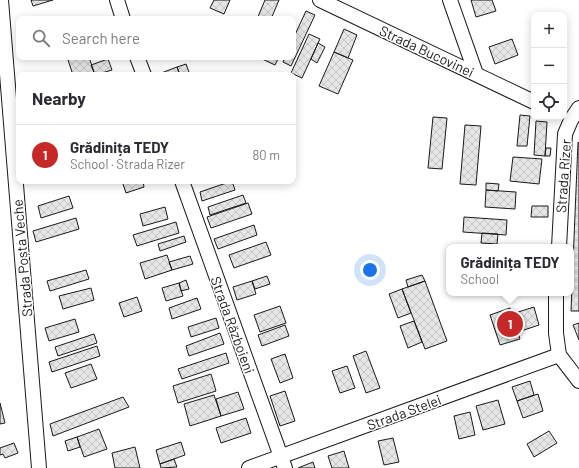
<!DOCTYPE html>
<html lang="en">
<head>
<meta charset="utf-8">
<style>
	:root { --surface:#fff; --page:#f2f2f3; --text:#2b2b33; --muted:#7c7c81; --line:#e1e1e2; --accent:#c62828 }
	body { margin:0; font-family:Barlow,sans-serif; background:var(--page); color:var(--text) }
	.controls { position:absolute; right:12px; top:12px; display:grid; overflow:hidden; border-radius:8px; box-shadow:0 2px 10px #0003 }
	.controls button { width:36px; height:36px; display:grid; place-items:center; padding:0; border:0; border-bottom:1px solid var(--line); background:var(--surface); color:var(--text); font:20px sans-serif }
	.you { position:absolute; left:370px; top:270px; width:14px; height:14px; margin:-10px; border:3px solid #fff; border-radius:50%; background:#1a73e8; box-shadow:0 0 0 6px #1a73e833 }
	.badge { display:grid; place-items:center; width:26px; height:26px; border-radius:50%; background:var(--accent); color:#fff; font-size:13px; font-weight:700 }
	.pin { position:absolute; translate:-50% -50%; border:2px solid #fff; box-shadow:0 1px 4px #0006 }
	.popup { position:absolute; left:446px; top:244px; width:128px; height:52px; box-sizing:border-box; display:grid; place-content:center; border-radius:8px; background:var(--surface); filter:drop-shadow(0 1px 3px #0005); font-size:13px; white-space:nowrap; color:var(--muted) }
	.popup b { font-size:15px; color:var(--text) }
	.popup::after { content:''; position:absolute; left:50%; top:100%; margin-left:-8px; border:8px solid transparent; border-top-color:var(--surface) }
	.list { margin:0; padding:0; list-style:none }
	h2 { display:flex; justify-content:space-between; align-items:center; height:52px; margin:0; padding:0 16px; font-size:17px }
	h2 small { font-size:13px; font-weight:400; color:var(--muted) }
	.list li { display:grid; grid-template-columns:26px 1fr auto; gap:12px; align-items:center; box-sizing:border-box; height:60px; padding:0 16px; border-top:1px solid var(--line) }
	.list b { display:block; font-size:15px; white-space:nowrap }
	.list p { margin:0; font-size:13px; white-space:nowrap; color:var(--muted) }
	.list em { font-size:13px; font-style:normal; color:var(--muted) }
	.icon { flex:none; width:22px; height:22px; fill:none; stroke:currentColor; stroke-width:2; stroke-linecap:round; stroke-linejoin:round }
	.map { position:relative; flex:none; width:579px; height:468px; overflow:hidden }
	.search { position:absolute; background:var(--surface); box-shadow:0 2px 10px #0003; left:16px; top:16px; width:280px; height:44px; display:flex; align-items:center; gap:10px; box-sizing:border-box; padding:0 14px; border-radius:8px; color:var(--muted); font-size:15px }
	.panel { position:absolute; background:var(--surface); box-shadow:0 2px 10px #0003; left:16px; top:72px; width:280px; height:112px; border-radius:8px }
	.map>svg:first-child { display:block }
	.building { fill:url(#building-cross-hatch); stroke:#1a1a1a }
	.lines { fill:none; stroke-linecap:round; stroke-linejoin:round }
	.minor-casing { stroke:#1a1a1a; stroke-width:16 }
	.minor { stroke:#fff; stroke-width:14 }
	.labels { text-anchor:middle; dominant-baseline:central; stroke-width:3; stroke-linejoin:round; paint-order:stroke }
	.street-label { font-size:14px; fill:#1a1a1a; stroke:#fff }
</style>
</head>
<body>
<div class="map">
<svg width="579" height="468" viewBox="0 0 579 468">
	<defs>
		<pattern id="building-cross-hatch" width="8" height="8" patternUnits="userSpaceOnUse"><rect width="8" height="8" fill="#e6e6e6"/><path d="M0 0l8 8M0 8l8-8" fill="none" stroke="#c5c5c5"/></pattern>
	</defs>
	<rect width="100%" height="100%" fill="#fff"/>
	<path class="building" d="M31 0H53L33 6Z
		M214 0H230L224 14 210 8Z
		M265 0H279L271 19H257Z
		M471 0H492L496 11 476 17Z
		M306 11 315 15 291 66 283 62 285 57H293V39Z
		M344 29 357 35 348 58 334 52Z
		M309 34 320 39 302 78 291 73Z
		M512 39 518 55 495 64 489 47Z
		M318 43 325 47 317 63 311 59Z
		M334 52 353 60 338 94 319 86Z
		M67 57H89L95 75H73Z
		M261 57H279L275 65 260 58Z
		M108 59 112 70 95 75 91 65Z
		M186 64 190 75H180L177 67Z
		M177 67 180 75H156Z
		M520 115 530 116 527 146H517Z
		M433 117 447 118 442 169 428 168Z
		M536 121 547 122 545 156 534 155Z
		M465 125 481 126 476 185 460 184Z
		M578 142 579 143V311H571Z
		M546 148H551L550 156H545Z
		M513 157 542 159 539 184 510 181Z
		M122 181H143L144 187 126 193Z
		M232 181 235 190 202 201 200 192Z
		M486 183 499 184 498 191 486 190Z
		M486 190 516 192 515 209 485 207Z
		M243 195 246 203 210 215 208 207Z
		M69 196 73 208 41 218 38 206Z
		M248 203 252 214 211 228 207 217Z
		M532 206H548V217H531Z
		M165 207 168 219 143 226 140 214Z
		M464 217 507 220 506 235 463 232Z
		M76 218 79 229 36 242 33 231Z
		M176 222 179 233 137 246 133 235Z
		M254 225 257 235 218 249 214 239Z
		M482 233 498 234 497 244 481 243Z
		M184 236 186 242 160 251 158 244Z
		M266 242 271 255 234 268 229 255Z
		M167 255 172 270 145 279 140 263Z
		M190 256 193 264 172 270 169 262Z
		M86 270 89 279 50 291 47 281Z
		M422 275 425 281 408 287 406 280Z
		M267 276 270 284 255 289 252 281Z
		M186 280 189 289 181 291 179 283Z
		M252 281 256 294 237 300 233 287Z
		M425 281 447 341 425 349 402 289Z
		M179 283 183 296 166 301 162 288Z
		M91 288 94 300 63 309 59 296Z
		M402 289 411 313 398 318 389 294Z
		M137 297 142 311 124 317 119 303Z
		M197 298 201 309 172 319 169 308Z
		M280 306 286 323 260 332 254 315Z
		M534 307 539 325 518 332 512 314Z
		M510 308 520 339 500 345 490 315Z
		M216 318 219 328 191 337 188 327Z
		M75 319 79 332 49 341 45 328Z
		M414 321 422 342 408 348 400 326Z
		M579 323V340L573 325Z
		M285 325 289 336 262 346 258 335Z
		M220 333 224 344 189 356 186 346Z
		M94 334 97 343 58 356 55 347Z
		M97 346 100 356 52 372 49 362Z
		M366 351 380 388 366 393 353 356Z
		M226 353 229 363 182 379 178 369Z
		M285 354 293 378 280 383 271 359Z
		M91 364 97 379 71 388 65 373Z
		M347 366 355 388 340 393 332 371Z
		M211 374 216 391 178 403 173 386Z
		M530 381 534 395 517 401 512 387Z
		M285 391 295 421 280 426 270 396Z
		M238 392 244 409 221 416 216 399Z
		M538 394 543 411 523 418 517 401Z
		M214 395 221 416 190 426 184 404Z
		M123 397 129 407 53 436 50 424Z
		M498 400 505 424 483 430 476 406Z
		M0 403 5 423 0 424Z
		M470 412 475 435 459 439 454 416Z
		M246 418 251 433 221 443 216 428Z
		M99 429 107 449 84 457 77 437Z
		M549 431 557 443 534 457 527 444Z
		M77 437 80 447 68 451 65 441Z
		M393 438 399 462 384 465 378 441Z
		M181 442 185 455 160 464 156 450Z
		M14 443 18 453 5 458 3 454 0 455V448Z
		M135 447 140 468H115L112 453Z
		M344 451 349 468H332L328 456Z
		M174 459 177 467 161 468 160 464Z
		M313 462 315 468H298Z"/>
	<g class="lines">
		<defs>
			<path id="minor" d="M1 0 39 468
				M117 0 123 19
				M320 0 534 102
				M450 0 476 74
				M137 57 144 75
				M182 181 285 468
				M559 247 565 134 571 120 579 108
				M556 293V333L559 355 579 381
				M249 468 559 355"/>
		</defs>
		<use href="#minor" class="minor-casing"/>
		<use href="#minor" class="minor"/>
	</g>
	<g class="labels">
		<g class="street-label">
			<text transform="translate(427 51) rotate(25)">Strada Bucovinei</text>
			<text transform="translate(563 176) rotate(-86)">Strada Rizer</text>
			<text transform="translate(22 258) rotate(-95)">Strada Poșta Veche</text>
			<text transform="translate(233 325) rotate(70)">Strada Războieni</text>
			<text transform="translate(404 412) rotate(-20)">Strada Stelei</text>
		</g>
	</g>
</svg>
<div class="controls">
<button>+</button>
<button>−</button>
<button><svg class="icon" aria-label="locate" viewBox="0 0 24 24"><circle cx="12" cy="12" r="6"/><path d="M12 2v4M12 18v4M2 12h4M18 12h4"/></svg></button>
</div>
<div class="you"></div>
<div class="pin badge" style="left:510px;top:324px">1</div>
<div class="popup"><b>Grădinița TEDY</b>School</div>
<div class="search"><svg class="icon" aria-label="search" viewBox="0 0 24 24"><circle cx="10" cy="10" r="6"/><path d="M15 15l6 6"/></svg>Search here</div>
<section class="panel">
<h2>Nearby<small></small></h2>
<ul class="list">
<li><span class="badge">1</span><div><b>Grădinița TEDY</b><p>School · Strada Rizer</p></div><em>80 m</em></li>
</ul>
</section>
</div>
</body>
</html>
